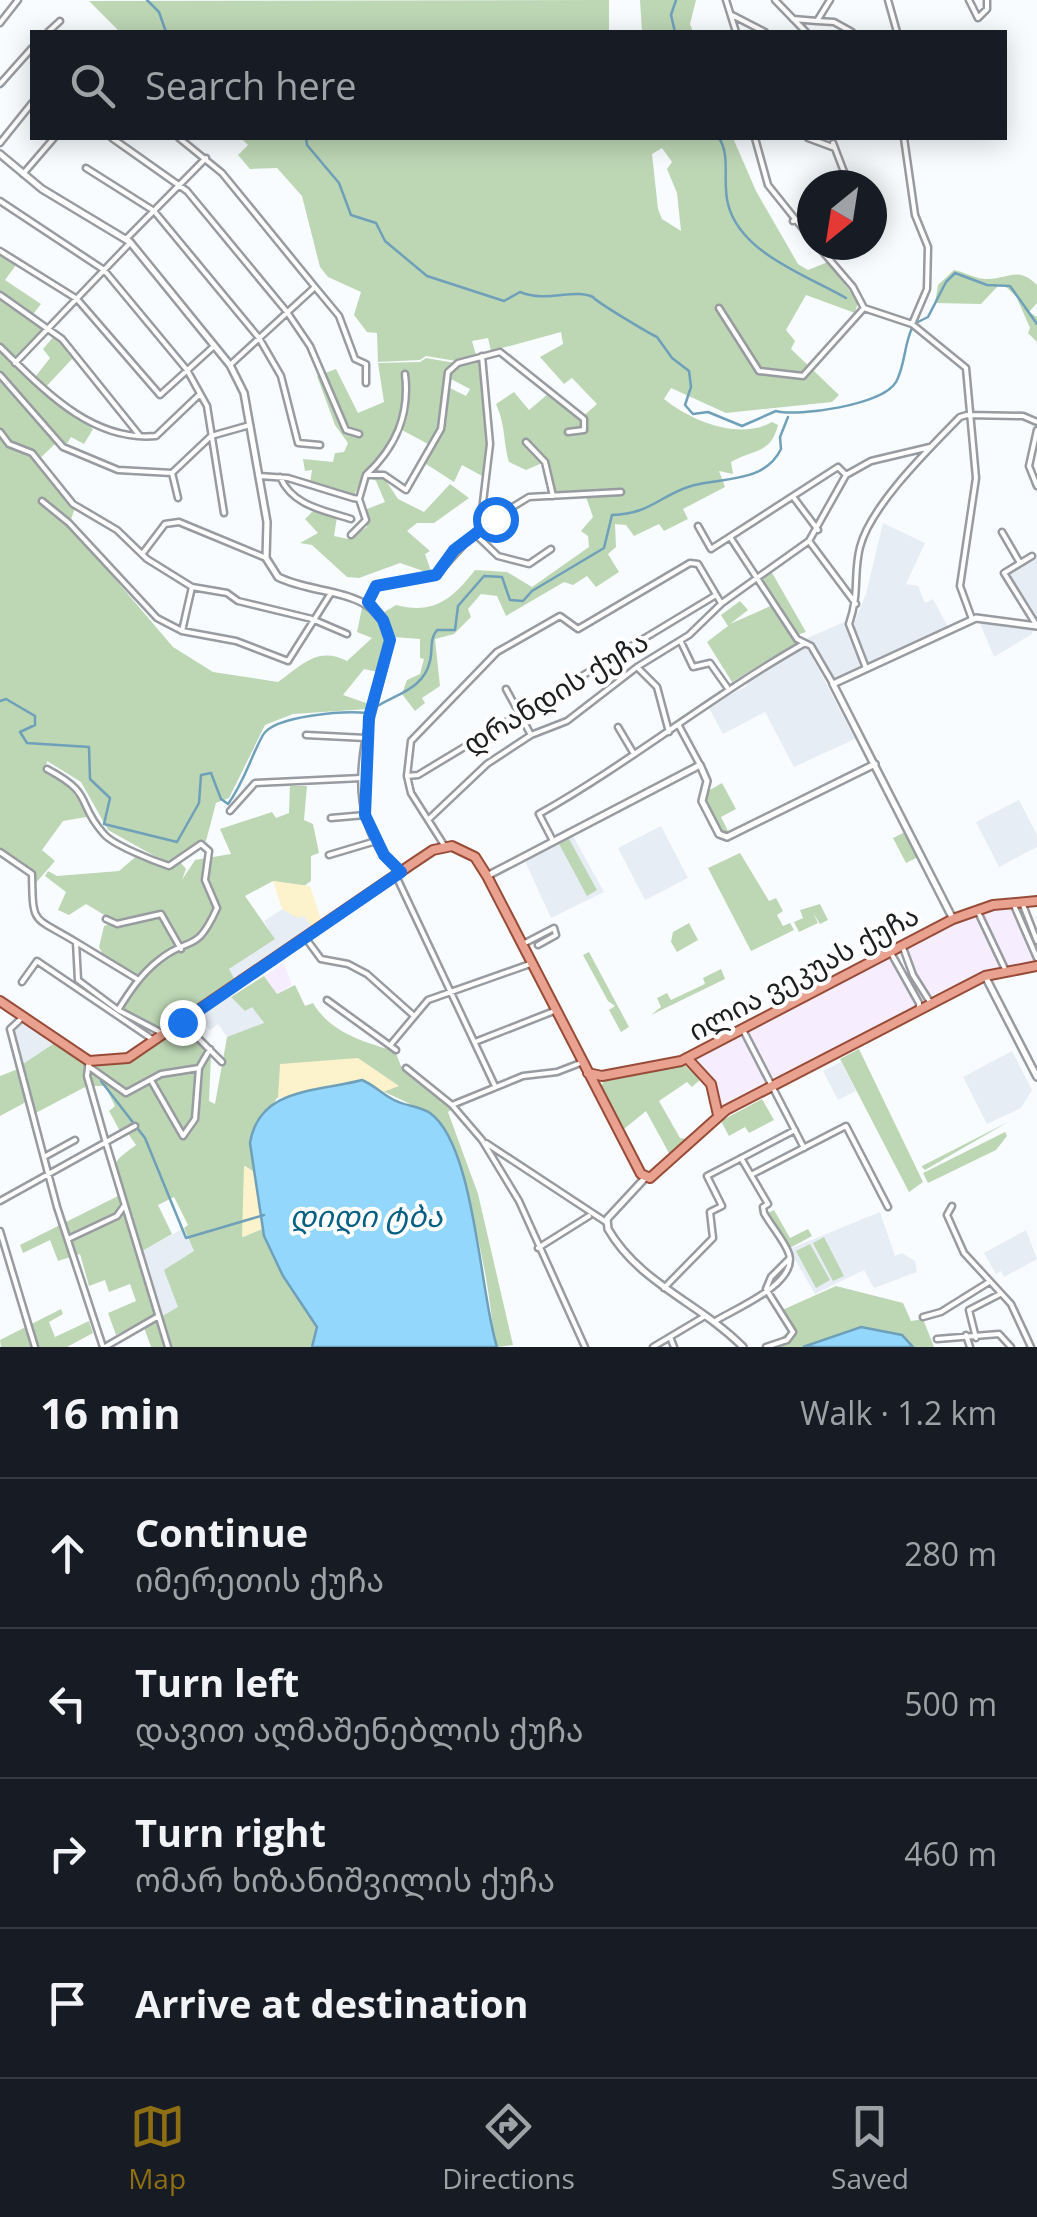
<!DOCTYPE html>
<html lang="en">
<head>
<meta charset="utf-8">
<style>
	:root { --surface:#171b24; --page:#20242c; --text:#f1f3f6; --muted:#9ea1a6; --line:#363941; --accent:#8e6e12 }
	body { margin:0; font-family:"Open Sans","Noto Sans Georgian",sans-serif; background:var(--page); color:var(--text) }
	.compass { position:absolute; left:797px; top:170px; width:90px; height:90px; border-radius:50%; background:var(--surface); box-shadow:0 5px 25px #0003; rotate:210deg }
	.stop { position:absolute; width:30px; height:30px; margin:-22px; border:8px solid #1a73e8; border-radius:50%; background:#fff }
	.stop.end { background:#1a73e8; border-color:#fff; box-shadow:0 2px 10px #0008 }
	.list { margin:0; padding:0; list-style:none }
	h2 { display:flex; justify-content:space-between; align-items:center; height:130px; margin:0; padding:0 40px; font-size:42px }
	h2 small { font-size:32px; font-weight:400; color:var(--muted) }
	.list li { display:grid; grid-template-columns:65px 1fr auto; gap:30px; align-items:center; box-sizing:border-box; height:150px; padding:0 40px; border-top:2px solid var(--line) }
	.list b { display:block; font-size:38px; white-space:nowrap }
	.list p { margin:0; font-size:32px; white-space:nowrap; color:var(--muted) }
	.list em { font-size:32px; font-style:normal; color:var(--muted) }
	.icon { flex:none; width:55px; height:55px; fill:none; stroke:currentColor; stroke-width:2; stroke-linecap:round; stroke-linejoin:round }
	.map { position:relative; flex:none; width:1037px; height:1347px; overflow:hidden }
	.search { position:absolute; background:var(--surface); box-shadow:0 5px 25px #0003; left:30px; right:30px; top:30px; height:110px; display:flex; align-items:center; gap:25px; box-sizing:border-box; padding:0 35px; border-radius:0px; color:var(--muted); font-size:38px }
	.sheet { height:730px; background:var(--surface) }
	nav { display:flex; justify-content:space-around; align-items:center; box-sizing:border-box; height:140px; border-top:2px solid var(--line); background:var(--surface); font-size:28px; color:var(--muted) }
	nav a { display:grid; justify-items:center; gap:5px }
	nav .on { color:var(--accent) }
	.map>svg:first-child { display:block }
	.commercial { fill:#f6eefe }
	.built { fill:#e7edf5 }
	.green { fill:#bdd6b4; fill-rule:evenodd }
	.sand { fill:#fcf2cc }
	.water { fill:#93d7fd; stroke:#6fa0ba; stroke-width:2.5 }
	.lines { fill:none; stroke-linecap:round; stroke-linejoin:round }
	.stream { stroke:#6fa0ba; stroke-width:2.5 }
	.minor-casing { stroke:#989b9f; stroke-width:9 }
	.tertiary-casing { stroke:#989b9f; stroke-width:10 }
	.primary-casing { stroke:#984c38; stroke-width:12 }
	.minor { stroke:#fff; stroke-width:4 }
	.tertiary { stroke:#fff; stroke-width:5 }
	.primary { stroke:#e9a28f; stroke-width:8 }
	.route { stroke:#1a73e8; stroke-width:12 }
	.labels { text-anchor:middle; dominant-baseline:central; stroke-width:8; stroke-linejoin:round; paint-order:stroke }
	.street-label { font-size:28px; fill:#1c1e1f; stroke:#fff }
	.water-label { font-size:30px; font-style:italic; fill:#066084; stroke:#fff }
</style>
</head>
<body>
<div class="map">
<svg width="1037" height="1347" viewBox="0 0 1037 1347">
	<rect width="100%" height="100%" fill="#f9fcff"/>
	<path class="commercial" d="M1012 905 1036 962 988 971 926 998 902 949 969 915Z
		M892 955 918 1006 771 1079 748 1029Z
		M284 963 292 985 277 994 264 976Z
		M741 1033 767 1081 720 1106 712 1076 694 1061Z"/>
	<path class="built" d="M883 523 925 543 906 584 918 586 925 603 933 599 948 627 868 664 852 628 866 594Z
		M1037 557V623L1006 575Z
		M844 622 864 665 833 679 805 639Z
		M986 622 1033 630 1032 634 994 657 980 623Z
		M807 647 855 739 794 767 765 712 723 734 708 706 747 686 745 680Z
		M1019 800 1037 835V847L999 867 976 822Z
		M661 826 688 878 645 900 618 848Z
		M572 834 604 892 551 918 524 859Z
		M282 909 304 916 314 929 236 981 228 970 274 939 264 921Z
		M228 993 245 1011 252 1006 264 1024 227 1037 218 1024 210 1030 197 1016Z
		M20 1017 56 1042 23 1065 8 1029Z
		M1012 1051 1032 1090 1021 1108 987 1124 963 1077Z
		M841 1062 856 1091 838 1100 823 1071Z
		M880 1212 895 1256 902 1253 915 1261 917 1272 874 1288 864 1270 815 1294 789 1249Z
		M184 1228 195 1251 178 1308 159 1318 139 1253Z
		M1026 1230 1037 1259 1004 1277 1001 1271 996 1274 984 1253Z"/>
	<path class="green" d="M609 0V32H120L89 1Z
		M640 0H696L690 24 693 32H642Z
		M241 138H733L756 191 798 264 808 270 828 262 858 302 855 313 806 295 786 330 795 341 791 349 839 395 832 402 726 413 671 388 664 399C690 420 738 441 772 422L778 425C771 454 754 449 731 462L733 474 719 471 725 487 683 509 688 519 664 531 659 524 634 536 626 525 615 524 616 547 608 554 619 572 596 587 587 576 573 585 564 582 506 616 497 596 481 594 468 609 471 617 454 634 435 639 440 686 422 698 425 703 415 711 402 694 407 680 420 674 424 659 420 658V639L393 637 381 614 396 605C435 615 453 598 475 570L507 572 532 587 589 547 588 536 581 531 593 517 586 497 621 494 620 489 555 493 547 461 526 470 509 462C503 441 506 427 496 404L514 392 529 410 548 394 580 419 597 404 572 378 564 384 540 357 563 344 561 332 491 351 488 338 472 341 476 355 456 361 426 356 420 360 378 362 377 333 367 332 354 315 361 292 328 277 320 267 302 196 277 168 250 169 238 155 248 145ZM662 148 672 162 667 169 677 193 681 231 662 219 658 209 652 154Z
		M0 255 16 265 5 280 41 304 30 318 45 327 10 362 32 381 50 358 43 349 55 335 72 359 43 390 93 429 84 444 71 437 63 450 55 444 36 462 75 508 69 525 173 647 213 672 278 682C303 664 318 646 347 661L372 638 357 632 363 603C391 621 387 644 378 672L364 669 343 695 369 704 368 709 293 714 265 725 229 798 216 803 206 841 167 863 108 830 81 782 47 761 46 769 72 784 92 816 63 821 42 850 55 861 34 885 33 873 0 850Z
		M954 270C964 272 974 278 985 279 1008 280 1017 265 1037 285V303L1029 312 1037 317V342L1028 333 1030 328 1016 296 1005 286H998L981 304 935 303 938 285Z
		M426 358 455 363 446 372 444 385 466 396 470 389 449 378 458 365 481 359 487 444 484 477 462 465 454 482 423 462 430 445 398 428 375 464 398 499 424 512 450 484 469 498 434 523H417L407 531 430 551 425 554 432 574 400 563 359 578 347 577 312 545 300 543 318 533 305 519 314 510 337 517 334 536 348 539 367 527V509L385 502 376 481 365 474 353 497 310 483 312 470 305 471 303 459 333 462 335 453 344 452 348 443 335 425 317 376 336 369 358 413 384 402 378 363 420 362Z
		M771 571 806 632 797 635 762 581Z
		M740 601 748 610 730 624 775 604 796 643 732 682 707 642 728 626 721 615Z
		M722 783 736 809 721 817 730 835 722 833 704 799 708 791Z
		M290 786H307L304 820 313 824 319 853 311 856V881L304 886 273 881 245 896 275 939 229 969 235 980 165 1030 116 1007 133 979 108 964 99 947 104 926 116 922 86 904 69 915 58 910 66 892 45 876 48 871 57 876 119 871 140 853 166 869 180 862 186 869 182 880 195 860 231 854 220 829 272 812 276 818 289 813Z
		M905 832 918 857 906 863 893 838Z
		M569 839 597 890 587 896 559 844Z
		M740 853 769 901 776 898 783 911 777 915 783 926 790 923 794 930 751 951 708 868Z
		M820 904 828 920 820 924 813 913 818 923 799 932 794 922 803 918 800 910Z
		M689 923 698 940 677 952 671 942 673 932Z
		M589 952 629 1027 621 1032 609 1010 615 1006 608 1001 583 955Z
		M721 969 725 979 651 1015 661 1007 657 998 667 993 671 1000 705 984 703 978Z
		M264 976 277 994 295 985 305 1006 313 1003C330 1032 363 1042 395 1051L401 1066 452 1109 448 1112 478 1194 513 1345 497 1347 494 1339C489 1281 466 1133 410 1104 394 1096 378 1090 362 1080L277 1098 250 1143 254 1172 245 1166 243 1237 262 1229 283 1276 318 1327 312 1347H171L159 1318 178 1307 164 1270 194 1251 184 1228 188 1225 174 1197 158 1205 172 1234 139 1253 113 1172 166 1347H151L142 1322 116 1335 108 1313 136 1301 130 1284 109 1292 105 1280 89 1286 80 1254 58 1261 50 1240 23 1253 20 1245 118 1196C110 1165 111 1163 136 1145L125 1129 120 1131 109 1111 115 1106 105 1086H87L30 1116 26 1102 0 1116V1076L18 1069 6 1029 16 1018 0 1003 20 1017 8 1029 23 1064 56 1042C113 1083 130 1062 183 1028L211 1055 209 1101 215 1104 227 1037 264 1023 252 1007 245 1011 231 997Z
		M859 1049 923 1182 909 1192 840 1059Z
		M683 1064 701 1079 692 1087 687 1082 659 1101 680 1138 687 1139 670 1155 646 1111 624 1129 601 1086 604 1081Z
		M762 1099 774 1120 749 1133 745 1127 729 1136 721 1121Z
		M1008 1122 925 1170 922 1167V1166Z
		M1005 1132 1007 1136 996 1150 928 1183 923 1173Z
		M774 1210 790 1238 808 1229 812 1236 788 1249 768 1213Z
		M824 1237 844 1276 833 1281 813 1243Z
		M810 1244 830 1280 816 1288 796 1251Z
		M836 1286 903 1303 911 1321 923 1319 934 1347H913L902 1335 830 1338 803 1347H768L791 1330 780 1311Z
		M61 1309 63 1314 49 1322 55 1337 89 1321 93 1333 67 1347H1L0 1340Z"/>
	<path class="sand" d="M273 881 310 886 322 923 313 928 304 916 298 918 282 909Z
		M358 1058 399 1086 383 1092 361 1080 278 1098 280 1064Z
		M244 1166 254 1172 262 1229 242 1237Z"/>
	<path class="water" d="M362 1080C374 1085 382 1094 394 1100 405 1106 420 1106 430 1113 475 1145 480 1295 497 1347H312L317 1327 283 1276 264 1236 250 1143C259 1087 318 1092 362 1080Z
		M861 1327 902 1335 913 1347H803Z"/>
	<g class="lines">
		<path class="stream" d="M147 0 159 12 166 32
			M675 32 671 15 676 0
			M306 138 307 145 339 183 351 215 376 223 385 241 427 276 504 301 520 292C547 303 574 288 593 297 596 302 652 335 657 337L672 358 689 371 691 387 685 405 693 414 708 412 742 426 776 411C798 417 883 405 896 382 905 366 904 345 912 328
			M719 138C731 156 722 182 728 204 740 253 806 275 846 298
			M916 323 928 317 946 282 955 273 987 285 1010 286 1037 324
			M0 701 6 699 35 716V725L20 732 27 743 89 747 90 779 110 798 104 824 177 842 199 803 201 775 211 773 221 799 228 804C245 781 251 756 263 735 275 715 345 711 367 713
			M376 707C396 694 424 689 430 661 433 649 429 640 437 630H455L458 606 484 576 502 577 510 600 523 601 532 591 604 548 612 515C650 514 659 496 691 486 721 477 764 484 781 449L780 437 788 417
			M101 1081 145 1138 186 1238 264 1215"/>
		<defs>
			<path id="minor" d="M726 0 736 32
				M775 0 806 32
				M888 0 897 32
				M969 0 978 18 987 9V0
				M732 15 765 32
				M793 19 817 21 830 0
				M817 21 834 22 852 32
				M0 23 18 0
				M48 32 60 21
				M0 84 32 48
				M112 138 187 191 287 312 310 346 346 430 359 434
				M179 138 222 173 315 287 230 365
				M755 138 768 185 812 240
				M808 138 835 148
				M904 138 915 215 928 247 927 289 912 324
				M0 143 32 103
				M833 143 849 185
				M86 168 154 211 259 338 281 376 298 443 320 445
				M23 174 54 138
				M0 201 104 270 187 370 207 406 224 513
				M793 221 812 216
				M126 239 206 158
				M817 245 853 287 864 308 912 324 966 368 976 478 960 586 972 619
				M0 251 77 299 160 395 213 347
				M315 287 339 316 355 359 366 364V383
				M0 295 62 339 140 436
				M719 308 759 371 803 376 864 308
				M0 347C43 389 91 442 156 436L200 394
				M15 363 129 244
				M0 375 63 447 118 470 172 473 211 436 250 425
				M967 415 1023 416 1037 422
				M1037 430 1029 466 1037 486
				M0 432 9 444 32 453 73 504 117 530 147 559 192 587 227 593 238 601 312 619 347 634
				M526 442 545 462 553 496
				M172 473 178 498
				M366 475C396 447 410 415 405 374
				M259 476 288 478 353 498 359 499 366 475H384L406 490 441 429 448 372 458 363 500 352 584 419V430L568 432
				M280 477C293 506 323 510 351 519
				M794 498 818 530
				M42 501 69 523 157 618 182 631
				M698 526 711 549 838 467 846 475
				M480 527 529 497 621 492
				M1002 532 1020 563
				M475 534 498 556 529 564 551 549
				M351 535 366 520 359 499
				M730 537 797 639 811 646 832 682
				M809 541 856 604
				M143 553 165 524 179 522 266 558
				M1032 556 1004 573 1037 626
				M192 587 182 631 236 641 288 661 331 593
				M368 602 376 586 436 575 480 527 490 444 482 356
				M681 642 693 667 710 663 727 687
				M637 667 657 687 669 732
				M866 668 849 624C860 592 853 575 860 547 871 505 929 449 960 417L967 415
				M506 689 531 735
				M679 726 700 765
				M618 727 634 754
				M306 735 366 738
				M47 769C96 795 75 802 104 834 113 845 154 861 169 866L201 844 209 851 205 880 217 908C196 955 190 935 159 960 141 974 130 991 118 1010
				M407 776 418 775 716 595
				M230 811 255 783 362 778
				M331 818 365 815
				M430 818 487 764 531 735 567 721 637 667 689 635 722 603 809 541 846 475 871 461 930 447
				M553 841 539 814C631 762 713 695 805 643
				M444 845 411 793 407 776 411 741 497 652 560 616 578 629 690 563 698 564 721 603
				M0 852 32 874C33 927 32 915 76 942L78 980 118 1010 162 1033
				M329 855 376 841
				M397 878 495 1086
				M1013 903 1037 958
				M1023 905 1037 941
				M977 910 1005 969
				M106 919 117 924 161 914 181 949
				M307 940 321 959 348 964 367 974 413 1015
				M76 942 137 979
				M525 943 554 928 556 935 538 945
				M902 945 913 975 930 1002
				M891 953 919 1003V1010
				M22 982 37 961 152 1039
				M327 1000 396 1050
				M24 1016 10 1029 57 1207 103 1347
				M183 1023 222 1062
				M742 1028 804 1148
				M475 1042 554 1011
				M392 1043 428 1000 530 964
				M89 1061 87 1076 106 1143 168 1347
				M88 1066 126 1093 161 1074 199 1068 210 1049
				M406 1068 452 1105 482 1140 519 1201 585 1347
				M152 1082 183 1136 195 1119 199 1068
				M452 1105 523 1076 557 1072 583 1062
				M486 1143 606 1222
				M44 1157 75 1140
				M751 1175 846 1126 888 1207
				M0 1201 135 1126
				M952 1206 947 1215 964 1253 1011 1304 1031 1347
				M0 1231 35 1347
				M68 1239 117 1216 124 1206
				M538 1248 589 1216
				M664 1288 713 1238 710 1212 722 1206 707 1176 795 1130
				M923 1317 941 1312 989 1282
				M717 1320C737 1308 798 1283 789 1254 784 1240 771 1226 764 1213L763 1207 768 1204 741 1158
				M966 1335 970 1347
				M670 1337 674 1347
				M976 1338 969 1310 1000 1294
				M937 1339 999 1334 1011 1347
				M105 1347 157 1317
				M653 1347 705 1316
				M766 1347 787 1340 793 1332 766 1289 771 1277 789 1259"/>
			<path id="tertiary" d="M0 154 42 189 130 242 230 365 244 393 267 522 266 558 278 577C318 597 378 586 390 639 376 707 337 793 385 856 389 862 396 865 401 871
				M487 876 700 765 707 781 702 801 719 834 727 837 875 764
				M953 919 833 684 976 618 1037 626
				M985 976 1037 1077
				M645 1178 607 1219 608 1229C640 1284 700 1303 743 1347"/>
			<path id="primary" d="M0 1001 89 1061 128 1058 412 864 433 850 452 846 475 857 487 876 641 1174 650 1178 726 1110 985 976 1037 966
				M687 1058 711 1084 718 1115
				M588 1073 602 1076 681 1061 953 919 993 905 1037 901"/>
		</defs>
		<use href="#minor" class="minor-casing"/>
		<use href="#tertiary" class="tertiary-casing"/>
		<use href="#primary" class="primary-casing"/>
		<use href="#minor" class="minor"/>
		<use href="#tertiary" class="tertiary"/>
		<use href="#primary" class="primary"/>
	</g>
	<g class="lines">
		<path class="route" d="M182 1022 401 872 384 855 365 815 369 717 390 640 383 620 368 602 376 586 436 575 454 550 495 519"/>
	</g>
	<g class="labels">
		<g class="street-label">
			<text transform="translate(555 692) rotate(-31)">დრანდის ქუჩა</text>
			<text transform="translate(803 972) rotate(-28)">ილია ვეკუას ქუჩა</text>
		</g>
		<g class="water-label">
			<text x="366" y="1215">დიდი ტბა</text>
		</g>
	</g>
</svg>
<svg class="compass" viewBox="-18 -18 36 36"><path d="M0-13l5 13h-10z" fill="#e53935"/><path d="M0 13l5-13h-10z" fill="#9ea1a6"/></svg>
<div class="stop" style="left:495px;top:519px"></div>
<div class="stop end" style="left:182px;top:1022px"></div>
<div class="search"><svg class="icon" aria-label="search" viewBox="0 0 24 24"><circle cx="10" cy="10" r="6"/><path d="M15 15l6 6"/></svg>Search here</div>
</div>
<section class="sheet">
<h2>16 min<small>Walk · 1.2 km</small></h2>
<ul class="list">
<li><svg class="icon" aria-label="ahead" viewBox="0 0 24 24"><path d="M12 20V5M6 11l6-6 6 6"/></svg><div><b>Continue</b><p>იმერეთის ქუჩა</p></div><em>280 m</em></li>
<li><svg class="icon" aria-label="left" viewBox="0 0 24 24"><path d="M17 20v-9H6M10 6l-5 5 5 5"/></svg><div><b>Turn left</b><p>დავით აღმაშენებლის ქუჩა</p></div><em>500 m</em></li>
<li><svg class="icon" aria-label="right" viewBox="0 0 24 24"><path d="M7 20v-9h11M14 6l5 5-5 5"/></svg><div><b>Turn right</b><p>ომარ ხიზანიშვილის ქუჩა</p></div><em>460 m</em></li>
<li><svg class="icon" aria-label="arrive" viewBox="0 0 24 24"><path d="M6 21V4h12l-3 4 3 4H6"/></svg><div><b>Arrive at destination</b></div></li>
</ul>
</section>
<nav>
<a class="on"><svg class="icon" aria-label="map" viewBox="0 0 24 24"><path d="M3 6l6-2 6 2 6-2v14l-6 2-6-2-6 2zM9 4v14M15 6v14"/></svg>Map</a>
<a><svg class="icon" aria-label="directions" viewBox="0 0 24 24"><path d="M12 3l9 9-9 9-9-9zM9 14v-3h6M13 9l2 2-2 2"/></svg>Directions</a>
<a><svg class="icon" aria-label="saved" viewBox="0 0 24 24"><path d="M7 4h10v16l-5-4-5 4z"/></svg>Saved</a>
</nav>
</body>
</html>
